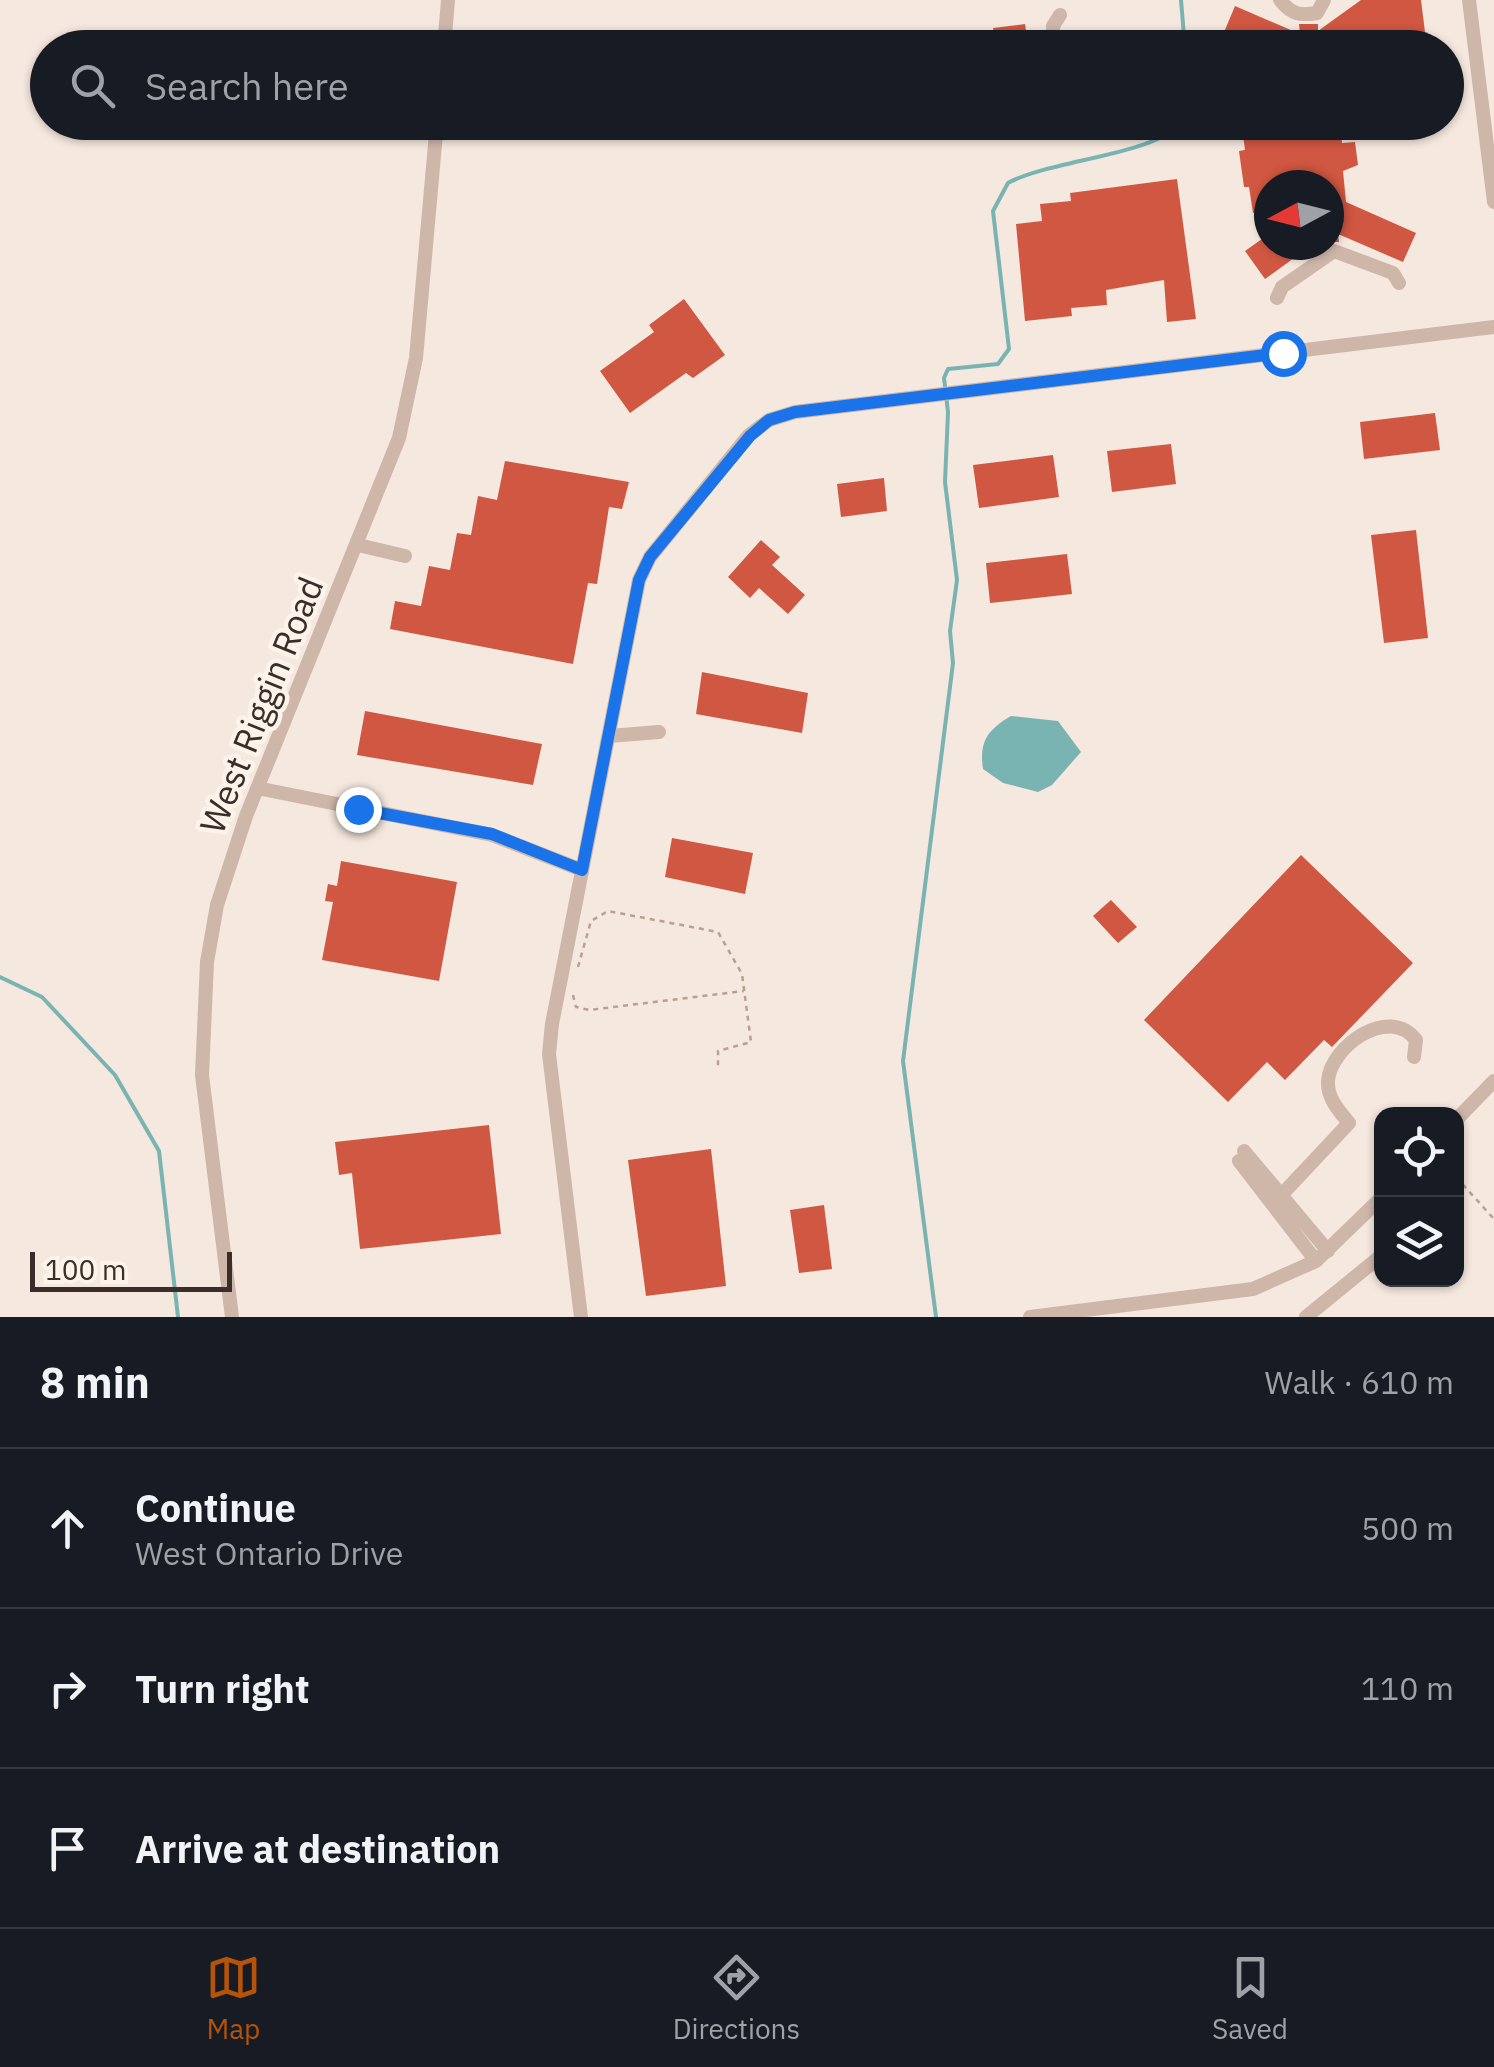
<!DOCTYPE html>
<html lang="en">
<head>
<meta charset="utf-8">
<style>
	:root { --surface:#171b24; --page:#242831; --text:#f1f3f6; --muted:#9ea1a6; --line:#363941; --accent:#b45309 }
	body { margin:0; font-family:"IBM Plex Sans",sans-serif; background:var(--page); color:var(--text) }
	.controls { position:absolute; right:30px; bottom:30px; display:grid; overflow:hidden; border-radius:20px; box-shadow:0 2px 8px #0004 }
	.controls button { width:90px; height:90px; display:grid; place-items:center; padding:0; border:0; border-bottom:2px solid var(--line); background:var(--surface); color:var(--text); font:50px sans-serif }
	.compass { position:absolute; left:1254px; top:170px; width:90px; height:90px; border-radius:50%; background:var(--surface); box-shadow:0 2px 8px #0004; rotate:263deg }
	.scale { position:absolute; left:30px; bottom:25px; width:202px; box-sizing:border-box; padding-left:10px; border:5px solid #3b2d29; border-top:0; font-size:28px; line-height:35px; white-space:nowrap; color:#3b2d29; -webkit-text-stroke:8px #fcf3eb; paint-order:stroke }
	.stop { position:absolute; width:30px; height:30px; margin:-22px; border:8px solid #1a73e8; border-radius:50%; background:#fff }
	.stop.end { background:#1a73e8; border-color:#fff; box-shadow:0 2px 10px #0008 }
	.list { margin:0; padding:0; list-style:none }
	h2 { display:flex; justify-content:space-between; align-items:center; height:130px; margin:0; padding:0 40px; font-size:42px }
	h2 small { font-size:32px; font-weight:400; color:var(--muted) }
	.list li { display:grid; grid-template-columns:65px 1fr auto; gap:30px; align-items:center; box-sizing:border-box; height:160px; padding:0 40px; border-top:2px solid var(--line) }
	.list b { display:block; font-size:38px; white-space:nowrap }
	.list p { margin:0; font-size:32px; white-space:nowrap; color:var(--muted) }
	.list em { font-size:32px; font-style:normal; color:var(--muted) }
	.icon { flex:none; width:55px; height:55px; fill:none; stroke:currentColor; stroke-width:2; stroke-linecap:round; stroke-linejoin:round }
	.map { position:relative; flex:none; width:1494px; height:1317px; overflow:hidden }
	.search { position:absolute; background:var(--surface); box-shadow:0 2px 8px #0004; left:30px; right:30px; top:30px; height:110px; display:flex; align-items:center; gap:25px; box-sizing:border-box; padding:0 35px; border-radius:55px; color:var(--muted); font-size:38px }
	.sheet { height:610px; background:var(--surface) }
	nav { display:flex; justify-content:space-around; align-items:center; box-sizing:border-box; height:140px; border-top:2px solid var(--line); background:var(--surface); font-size:28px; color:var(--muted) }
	nav a { display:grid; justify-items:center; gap:5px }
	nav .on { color:var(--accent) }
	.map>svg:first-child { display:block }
	.water { fill:#7ab4b2 }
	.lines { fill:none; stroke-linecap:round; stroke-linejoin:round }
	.stream { stroke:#7ab4b2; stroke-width:4 }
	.building { fill:#d05741 }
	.path { stroke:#baa092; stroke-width:2.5; stroke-dasharray:5 5; stroke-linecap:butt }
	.minor { stroke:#ceb6a9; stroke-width:14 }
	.route { stroke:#1a73e8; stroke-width:12 }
	.labels { text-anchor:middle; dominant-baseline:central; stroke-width:9; stroke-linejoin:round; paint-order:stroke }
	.street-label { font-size:35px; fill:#3b2d29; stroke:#fcf3eb }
</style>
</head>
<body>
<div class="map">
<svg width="1494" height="1317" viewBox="0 0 1494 1317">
	<rect width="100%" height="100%" fill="#f5e8de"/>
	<path class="water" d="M1011 716 1058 721 1081 752 1052 785 1038 792 1003 783 983 769C979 742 987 730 1011 716Z"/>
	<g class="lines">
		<path class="stream" d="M1181 0 1185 48
			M0 977 42 997 115 1075 159 1151 178 1317
			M936 1317 903 1061 953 663 950 631 957 580 945 482 948 412 944 378 948 369 998 364 1009 349 993 211 1008 183C1049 160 1162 154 1179 122"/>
	</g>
	<path class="building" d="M1361 0H1421L1427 48H1248L1222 37 1235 6 1300 34 1299 24H1318V31Z
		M1025 24 1027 36 1041 34 1043 48H996L993 28Z
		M1298 122H1340L1342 143 1355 142 1358 165 1343 171 1346 202 1416 233 1403 262 1338 234 1339 242H1329V185H1269V210L1253 213 1249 187H1244L1239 151 1245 150 1243 135 1298 127Z
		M1177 179 1196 319 1167 322 1164 280 1106 290 1107 305 1071 308 1072 316 1025 321 1016 224 1042 221 1040 204 1071 201 1070 193Z
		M1269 234V245H1312L1265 279 1245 251Z
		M684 299 725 355 693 378 686 373 630 413 600 371 654 332 649 325Z
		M1435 413 1440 450 1364 459 1360 422Z
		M1171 444 1176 484 1112 492 1107 451Z
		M1053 455 1059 497 979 508 973 465Z
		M505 461 629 482 622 509 609 507 597 584 588 583 573 664 390 629 395 601 421 606 429 566 450 570 457 533 471 535 478 496 497 500Z
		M884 478 887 511 841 517 837 484Z
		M1416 530 1428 638 1384 643 1371 535Z
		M761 540 780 557 772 565 805 595 788 614 759 588 750 598 728 577Z
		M1067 554 1072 594 990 603 986 563Z
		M702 672 808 693 802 733 696 714Z
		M365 711 542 744 533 785 357 755Z
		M672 838 753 853 745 894 665 877Z
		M1301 855 1413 963 1332 1047 1324 1040 1285 1080 1267 1062 1228 1102 1144 1020Z
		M341 861 457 882 439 981 322 960 333 902 325 901 328 884 337 886Z
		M1111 900 1137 927 1118 943 1093 916Z
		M489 1125 501 1234 360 1249 352 1173 339 1175 335 1142Z
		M711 1149 726 1286 646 1296 628 1160Z
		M824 1205 832 1269 799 1273 790 1210Z"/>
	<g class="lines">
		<path class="path" d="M578 967 591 921 608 911 718 932 742 974 751 1042 718 1051V1070
			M573 995 576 1007 589 1010 744 991
			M1456 1177 1494 1219"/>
		<path class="minor" d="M1280 0C1291 14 1299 16 1317 13L1324 0
			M1469 0 1494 202
			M444 48 448 0
			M1054 48 1053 26 1060 15
			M1277 298 1282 287 1334 251 1393 273 1399 283
			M358 545 405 556
			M609 736 659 732
			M257 788 492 835 582 870
			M1456 1120 1494 1081
			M1244 1151 1328 1251
			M1239 1161 1316 1261
			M1274 1203 1349 1123C1339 1111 1327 1098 1328 1081 1330 1047 1389 1004 1416 1040L1414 1057
			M1456 1230V1231
			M232 1317 202 1075 207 962 217 905 246 816 399 438 416 358 437 122
			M581 1317 549 1054 552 1024 639 580 650 557 749 435 769 420 795 412 1494 327
			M1030 1317 1253 1289 1316 1261 1382 1197
			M1306 1317 1382 1255"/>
	</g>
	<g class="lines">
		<path class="route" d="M358 809 492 834 582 870 639 580 650 557 750 436 769 420 795 412 1283 353"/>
	</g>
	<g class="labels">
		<g class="street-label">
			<text transform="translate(261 705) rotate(-68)">West Riggin Road</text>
		</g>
	</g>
</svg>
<div class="controls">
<button><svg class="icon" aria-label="locate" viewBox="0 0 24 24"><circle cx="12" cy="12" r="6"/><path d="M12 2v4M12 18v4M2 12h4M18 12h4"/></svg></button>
<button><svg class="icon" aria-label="layers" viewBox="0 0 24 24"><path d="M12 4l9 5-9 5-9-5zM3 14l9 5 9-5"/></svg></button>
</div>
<svg class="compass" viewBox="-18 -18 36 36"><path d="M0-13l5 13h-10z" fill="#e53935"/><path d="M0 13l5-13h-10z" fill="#9ea1a6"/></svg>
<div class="scale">100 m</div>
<div class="stop" style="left:1283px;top:353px"></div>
<div class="stop end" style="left:358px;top:809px"></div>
<div class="search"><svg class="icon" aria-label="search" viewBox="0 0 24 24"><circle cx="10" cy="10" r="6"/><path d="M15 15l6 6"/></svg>Search here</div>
</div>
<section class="sheet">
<h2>8 min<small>Walk · 610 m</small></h2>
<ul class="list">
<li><svg class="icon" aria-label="ahead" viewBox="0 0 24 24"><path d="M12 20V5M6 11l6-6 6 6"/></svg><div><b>Continue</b><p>West Ontario Drive</p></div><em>500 m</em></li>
<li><svg class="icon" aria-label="right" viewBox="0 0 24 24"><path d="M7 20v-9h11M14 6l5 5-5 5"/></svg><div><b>Turn right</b></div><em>110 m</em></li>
<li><svg class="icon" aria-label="arrive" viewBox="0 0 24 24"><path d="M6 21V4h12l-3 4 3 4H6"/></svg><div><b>Arrive at destination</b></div></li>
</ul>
</section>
<nav>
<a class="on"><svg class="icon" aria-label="map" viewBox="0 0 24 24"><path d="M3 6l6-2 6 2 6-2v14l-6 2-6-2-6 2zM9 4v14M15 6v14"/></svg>Map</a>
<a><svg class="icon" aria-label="directions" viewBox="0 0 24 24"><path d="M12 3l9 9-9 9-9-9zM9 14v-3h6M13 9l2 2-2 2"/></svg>Directions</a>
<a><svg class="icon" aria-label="saved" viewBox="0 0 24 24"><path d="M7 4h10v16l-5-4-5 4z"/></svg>Saved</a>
</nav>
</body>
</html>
